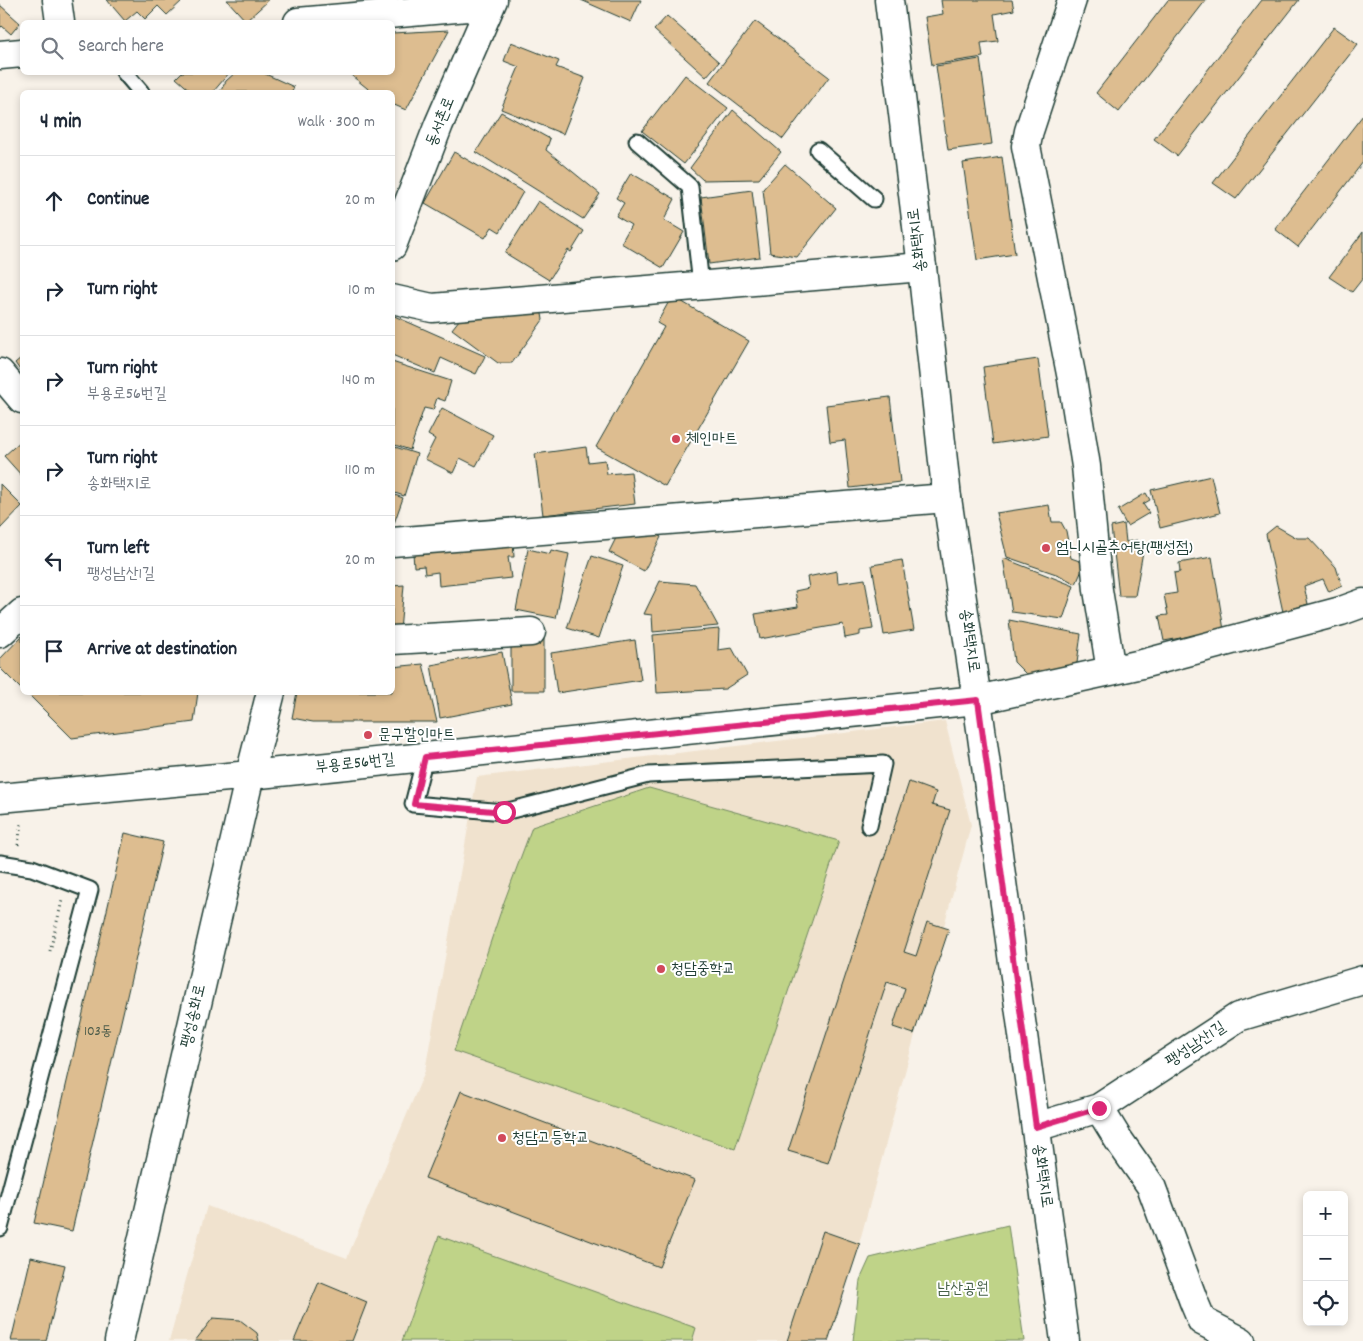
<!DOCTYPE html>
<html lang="en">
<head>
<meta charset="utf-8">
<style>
	:root { --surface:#fff; --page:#f6f6f7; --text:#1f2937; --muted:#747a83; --line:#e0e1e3 }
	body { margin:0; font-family:Dekko,"Poor Story",sans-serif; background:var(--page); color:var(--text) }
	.controls { position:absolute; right:15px; bottom:15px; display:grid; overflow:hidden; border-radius:8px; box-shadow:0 2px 8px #0003 }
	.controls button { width:45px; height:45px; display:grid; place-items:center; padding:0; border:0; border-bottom:1px solid var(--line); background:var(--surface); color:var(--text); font:25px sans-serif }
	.stop { position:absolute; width:15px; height:15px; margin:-11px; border:4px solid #db2777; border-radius:50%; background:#fff }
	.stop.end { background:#db2777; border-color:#fff; box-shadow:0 1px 5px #0008 }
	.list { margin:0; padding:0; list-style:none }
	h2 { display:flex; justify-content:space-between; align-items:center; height:65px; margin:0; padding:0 20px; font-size:21px }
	h2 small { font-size:16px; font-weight:400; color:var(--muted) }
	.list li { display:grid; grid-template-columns:32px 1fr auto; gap:15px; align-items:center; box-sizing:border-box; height:90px; padding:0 20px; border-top:1px solid var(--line) }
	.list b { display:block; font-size:19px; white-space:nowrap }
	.list p { margin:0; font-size:16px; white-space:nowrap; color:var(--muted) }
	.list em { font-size:16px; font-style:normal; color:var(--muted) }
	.icon { flex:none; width:28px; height:28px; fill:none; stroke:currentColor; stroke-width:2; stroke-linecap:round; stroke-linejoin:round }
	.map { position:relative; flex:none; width:1363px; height:1341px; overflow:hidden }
	.search { position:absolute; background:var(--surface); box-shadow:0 2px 8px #0003; left:20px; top:20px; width:375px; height:55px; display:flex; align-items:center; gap:12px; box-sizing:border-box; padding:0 18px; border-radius:8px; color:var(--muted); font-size:19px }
	.panel { position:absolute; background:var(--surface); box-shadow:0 2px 8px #0003; left:20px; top:90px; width:375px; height:605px; border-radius:8px }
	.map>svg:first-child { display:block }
	.built { fill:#f0e2ce }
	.green { fill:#bfd388; stroke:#6f885e }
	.building { fill:#ddbd90; stroke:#1f3d34 }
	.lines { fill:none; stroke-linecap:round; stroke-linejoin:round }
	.lane-casing { stroke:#1f3d34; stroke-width:19 }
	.street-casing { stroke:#1f3d34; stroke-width:31 }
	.secondary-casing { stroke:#1f3d34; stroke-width:31 }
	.path { stroke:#1f3d34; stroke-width:3; stroke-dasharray:1 4; stroke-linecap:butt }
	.lane { stroke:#fff; stroke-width:15 }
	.street { stroke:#fff; stroke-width:28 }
	.secondary { stroke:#fff; stroke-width:28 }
	.route { stroke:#db2777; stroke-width:6 }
	.poi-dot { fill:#d1495b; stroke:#fff; stroke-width:2 }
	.labels { text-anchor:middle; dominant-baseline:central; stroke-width:4; stroke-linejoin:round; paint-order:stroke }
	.number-label { font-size:14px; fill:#4e5d4b }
	.street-label { font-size:16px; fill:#1f3d34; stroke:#fff }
	.poi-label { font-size:16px; fill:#1f3d34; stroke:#fff; text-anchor:start }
	.park-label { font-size:16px; fill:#476249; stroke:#fff }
</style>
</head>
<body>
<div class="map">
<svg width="1363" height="1341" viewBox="0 0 1363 1341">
	<rect width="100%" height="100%" fill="#f8f2e9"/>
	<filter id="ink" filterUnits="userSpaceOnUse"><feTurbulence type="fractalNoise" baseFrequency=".02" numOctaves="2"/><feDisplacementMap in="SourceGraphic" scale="10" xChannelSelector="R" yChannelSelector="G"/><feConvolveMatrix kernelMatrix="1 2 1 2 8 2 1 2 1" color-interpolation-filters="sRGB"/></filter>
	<g filter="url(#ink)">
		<path class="built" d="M945 721 971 825 862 1233 829 1341H169L186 1279 207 1206 347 1258 425 1071 477 777Z"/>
		<path class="green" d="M649 788 839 841 735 1149 454 1051 504 902 532 827Z
			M1008 1225 1024 1341H853L860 1280 870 1258Z
			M439 1236 696 1328 692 1341H402Z"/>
		<path class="building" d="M107 0H183L167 15 158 6 145 19 137 11 125 21Z
			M227 0H269L246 21Z
			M581 0H641L631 22Z
			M941 0H1012L1014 10 994 14 998 41 981 43 983 57 932 65 925 17 943 14Z
			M1168 0H1206L1119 112 1096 93Z
			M1262 0H1299L1177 156 1154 139Z
			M0 5 20 23 11 34 2 26 0 28Z
			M667 16 719 62 706 77 654 30Z
			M755 21 829 77 783 139 709 82Z
			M1334 27 1358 44 1236 199 1213 183Z
			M449 30 406 110 392 104V92H372L347 72H392V33Z
			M511 42 559 61 556 67 585 78 563 134 501 109 519 67 504 61Z
			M980 59 992 144 948 150 936 66Z
			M182 72H230L213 92H192L176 78Z
			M236 72H261L294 87 292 92H220L226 81Z
			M685 75 728 108 684 164 642 131Z
			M733 110 781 152 759 179 703 180 690 168Z
			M501 112 550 139 546 150 600 194 583 219 476 152Z
			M1363 115V162L1298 247 1275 229Z
			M454 152 523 192 500 232 492 227 485 238 425 203Z
			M1002 157 1015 254 977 260 963 163Z
			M785 164 836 208 797 257 770 253 763 189Z
			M631 173 675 199 664 220 684 232 663 268 621 243 631 225 616 216 624 203 616 198Z
			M752 190 760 257 709 264 701 197Z
			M538 201 584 231 571 252 568 250 549 280 505 253Z
			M1363 232V278L1352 292 1329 277Z
			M672 296 749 341 665 486 596 447 664 327 657 323Z
			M541 307 543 320 512 363H498L452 329 467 310Z
			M392 315 485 356 476 374 441 358 435 373 392 355Z
			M22 357V373L15 363Z
			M1038 359 1048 436 993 444 983 367Z
			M392 362 451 381 445 401 437 398 433 410 424 408 410 450 392 444Z
			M890 397 900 482 850 488 845 440 830 442 826 405Z
			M442 408 493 435 476 466 460 458 453 473 425 459 435 439 428 435Z
			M22 440V476L4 456Z
			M392 446 417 454 404 496 392 492Z
			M586 447 588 462 605 460 607 474 631 472 635 504 543 515 535 454Z
			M1211 476 1220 513 1160 528 1151 490Z
			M0 484 22 506 0 529Z
			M1146 493 1150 500 1143 504 1149 513 1127 526 1118 510Z
			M392 494 403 498 392 529Z
			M1049 505 1052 522H1061L1066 531 1071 558 1085 563 1076 584 1059 575 1007 557 996 513Z
			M1124 524 1126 542 1137 540 1139 545 1144 546 1135 596H1119L1111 527Z
			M1276 526 1297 538H1309L1336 567 1342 586 1329 592 1323 579 1304 586 1308 604 1283 612 1266 534Z
			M646 529 661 537 644 571 609 552 618 534Z
			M513 542 514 557H508L511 578 439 586 438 572 425 574 424 566 414 567 413 553Z
			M528 549 550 554 551 550 569 554 556 618 516 610Z
			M592 556 623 566 599 638 567 628Z
			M1212 557 1224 630 1164 641 1159 616 1168 615 1164 595 1177 593 1174 573 1180 572 1179 563Z
			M1003 558 1074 586 1063 619 1012 612Z
			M902 560 914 630 884 635 872 565Z
			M837 571 838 583 865 579 873 629 860 631V635L845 638 843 624 760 639 755 614 798 607 795 591 809 588 807 577Z
			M660 581 695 584 718 626 653 632 652 615 644 614Z
			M404 585 400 631H392V586Z
			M1009 620 1081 634 1077 663 1036 676 1026 674 1014 662Z
			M719 629 718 650 732 648 747 675 725 689 657 693 653 635Z
			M22 636V690L0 668V659Z
			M511 636H544V691H511Z
			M635 640 641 680 557 693 551 653Z
			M502 652 512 704 440 718 431 665Z
			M423 664 437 722H313L292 718 297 692H392V667Z
			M26 692H198L194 722 72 738Z
			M909 782 936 792 932 805 950 810 904 952 916 956 927 922 949 929 914 1034 893 1027 905 988 887 982 828 1163 788 1151Z
			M125 833 163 842 72 1231 34 1223Z
			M461 1091 695 1180 659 1267 425 1178Z
			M823 1231 860 1244 828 1341H787Z
			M31 1257 65 1265 46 1341H11Z
			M319 1282 367 1302 352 1341H294Z
			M213 1318 240 1320 257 1333 259 1341H195Z"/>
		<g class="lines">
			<defs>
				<path id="lane" d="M124 72 141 92
					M637 141 690 187 701 285
					M818 150 874 199
					M425 757 413 804 504 812 648 775 883 764 869 826
					M0 863 32 868 90 890 0 1228"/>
				<path id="street" d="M57 0 60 22
					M1072 0 1029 131 1026 146 1072 379 1086 466 1098 590 1111 671
					M298 22 490 5
					M0 55 22 53
					M392 299 432 308 922 267
					M0 373 22 399
					M392 542 947 498
					M392 640 531 632
					M0 798 250 775 977 700 1142 664 1341 611 1363 603
					M1099 1108 1118 1139 1151 1186 1194 1302 1202 1321 1241 1341
					M1036 1127 1099 1108 1238 1017 1363 980
					M119 1341 250 775 271 692"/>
				<path id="secondary" d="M889 0 922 267 947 498 977 700 1065 1341
					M392 246 439 124 493 0
					M0 633 22 613"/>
			</defs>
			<use href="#lane" class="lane-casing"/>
			<use href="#street" class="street-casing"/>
			<use href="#secondary" class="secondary-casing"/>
			<path class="path" d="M18 845 21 824
				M50 951 62 901"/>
			<use href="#lane" class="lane"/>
			<use href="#street" class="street"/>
			<use href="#secondary" class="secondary"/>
		</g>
	</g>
	<g class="lines" filter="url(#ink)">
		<path class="route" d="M504 812 414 804 425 757 978 700 1036 1127 1099 1108"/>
	</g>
	<g class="poi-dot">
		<circle cx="676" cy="439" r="5"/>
		<circle cx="1046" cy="548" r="5"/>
		<circle cx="368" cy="735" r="5"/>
		<circle cx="661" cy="969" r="5"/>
		<circle cx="502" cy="1138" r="5"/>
	</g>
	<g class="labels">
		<g class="number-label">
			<text x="98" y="1032">103동</text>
		</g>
		<g class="street-label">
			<text transform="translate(441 122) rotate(-68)">동서촌로</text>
			<text transform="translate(918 240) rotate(-97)">송화택지로</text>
			<text transform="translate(969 641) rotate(82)">송화택지로</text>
			<text transform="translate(355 764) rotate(-6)">부용로56번길</text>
			<text transform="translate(194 1016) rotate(-77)">팽성송화로</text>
			<text transform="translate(1196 1045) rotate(-34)">팽성남산1길</text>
			<text transform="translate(1042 1176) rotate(82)">송화택지로</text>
		</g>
		<g class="poi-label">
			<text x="686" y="439">체인마트</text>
			<text x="1056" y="548">엄니시골추어탕(팽성점)</text>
			<text x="378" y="735">문구할인마트</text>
			<text x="671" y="969">청담중학교</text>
			<text x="512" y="1138">청담고등학교</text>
		</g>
		<g class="park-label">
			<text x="963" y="1289">남산공원</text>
		</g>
	</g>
</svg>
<div class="controls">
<button>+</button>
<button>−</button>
<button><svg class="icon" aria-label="locate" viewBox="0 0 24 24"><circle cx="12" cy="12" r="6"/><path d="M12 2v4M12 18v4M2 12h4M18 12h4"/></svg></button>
</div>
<div class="stop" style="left:504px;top:812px"></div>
<div class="stop end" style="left:1099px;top:1108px"></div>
<div class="search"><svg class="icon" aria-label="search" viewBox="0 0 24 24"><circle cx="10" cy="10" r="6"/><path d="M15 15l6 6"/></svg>Search here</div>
<section class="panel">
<h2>4 min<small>Walk · 300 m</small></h2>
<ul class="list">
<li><svg class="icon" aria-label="ahead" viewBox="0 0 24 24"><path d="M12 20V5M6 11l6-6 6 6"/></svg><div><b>Continue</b></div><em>20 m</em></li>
<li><svg class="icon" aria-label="right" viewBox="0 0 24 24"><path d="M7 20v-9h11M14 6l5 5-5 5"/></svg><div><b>Turn right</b></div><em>10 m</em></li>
<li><svg class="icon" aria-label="right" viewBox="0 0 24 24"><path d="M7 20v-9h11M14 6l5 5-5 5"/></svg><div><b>Turn right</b><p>부용로56번길</p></div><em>140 m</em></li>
<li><svg class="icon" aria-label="right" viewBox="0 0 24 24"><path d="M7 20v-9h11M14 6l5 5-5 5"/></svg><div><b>Turn right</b><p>송화택지로</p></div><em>110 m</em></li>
<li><svg class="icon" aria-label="left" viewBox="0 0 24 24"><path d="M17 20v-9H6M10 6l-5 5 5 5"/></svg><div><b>Turn left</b><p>팽성남산1길</p></div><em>20 m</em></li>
<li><svg class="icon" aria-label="arrive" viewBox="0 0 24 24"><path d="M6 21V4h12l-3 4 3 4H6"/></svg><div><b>Arrive at destination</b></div></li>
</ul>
</section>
</div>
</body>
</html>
